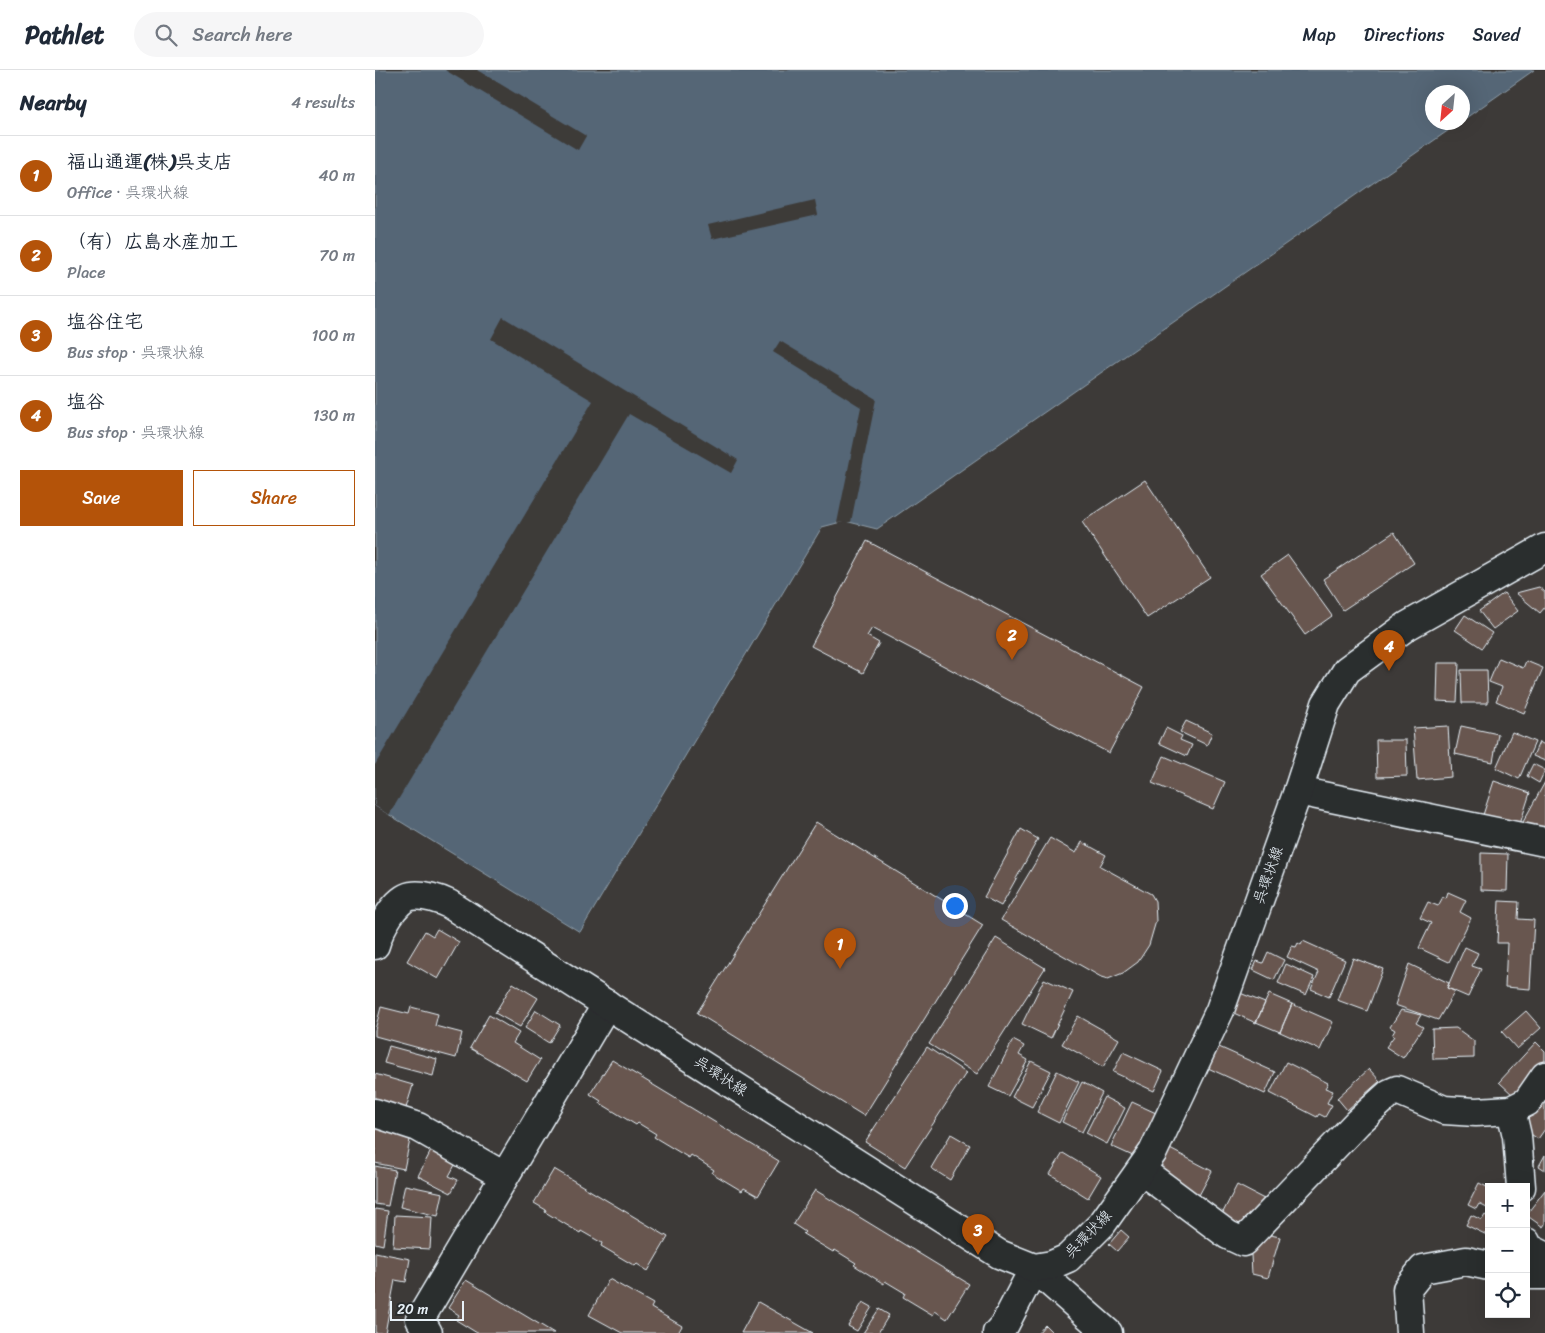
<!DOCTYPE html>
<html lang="en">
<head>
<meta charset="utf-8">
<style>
	:root { --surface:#fff; --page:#f6f6f7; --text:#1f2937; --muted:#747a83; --line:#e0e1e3; --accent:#b45309 }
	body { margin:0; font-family:Sriracha,"Klee One",sans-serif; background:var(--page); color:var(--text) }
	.controls { position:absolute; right:15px; bottom:15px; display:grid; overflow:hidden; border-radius:0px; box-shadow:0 5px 20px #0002 }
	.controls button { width:45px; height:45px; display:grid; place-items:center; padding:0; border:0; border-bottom:1px solid var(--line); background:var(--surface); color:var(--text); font:25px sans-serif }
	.compass { position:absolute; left:1050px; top:15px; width:45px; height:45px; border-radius:50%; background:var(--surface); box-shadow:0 5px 20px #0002; rotate:207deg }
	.scale { position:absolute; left:15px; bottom:12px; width:74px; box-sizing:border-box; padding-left:5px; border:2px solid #e8f1f8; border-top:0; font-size:14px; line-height:18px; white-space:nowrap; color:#e8f1f8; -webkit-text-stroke:4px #2a2d2e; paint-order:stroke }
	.you { position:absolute; left:579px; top:835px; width:18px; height:18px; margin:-12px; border:4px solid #fff; border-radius:50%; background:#1a73e8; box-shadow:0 0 0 8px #1a73e833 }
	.badge { display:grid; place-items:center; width:32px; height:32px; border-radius:50%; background:var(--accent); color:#fff; font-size:16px; font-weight:700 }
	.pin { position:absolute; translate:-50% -41px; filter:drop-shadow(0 1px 2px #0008) }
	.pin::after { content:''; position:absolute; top:26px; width:18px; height:15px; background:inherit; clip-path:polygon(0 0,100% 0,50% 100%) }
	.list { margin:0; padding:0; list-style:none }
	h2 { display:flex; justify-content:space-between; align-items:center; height:65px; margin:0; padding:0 20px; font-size:21px }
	h2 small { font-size:16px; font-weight:400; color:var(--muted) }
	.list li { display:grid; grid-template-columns:32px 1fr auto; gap:15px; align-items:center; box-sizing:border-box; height:80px; padding:0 20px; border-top:1px solid var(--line) }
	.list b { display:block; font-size:19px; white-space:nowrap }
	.list p { margin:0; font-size:16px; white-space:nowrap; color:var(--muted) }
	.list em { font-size:16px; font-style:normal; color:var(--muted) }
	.actions { display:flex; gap:10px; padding:15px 20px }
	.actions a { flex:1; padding:11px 0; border:1px solid var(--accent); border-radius:0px; text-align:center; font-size:18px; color:var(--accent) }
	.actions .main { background:var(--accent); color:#fff }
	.icon { flex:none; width:28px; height:28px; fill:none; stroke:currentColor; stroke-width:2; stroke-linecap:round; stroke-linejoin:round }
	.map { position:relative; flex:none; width:1170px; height:1263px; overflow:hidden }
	header { display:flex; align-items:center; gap:30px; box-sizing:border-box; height:70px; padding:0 25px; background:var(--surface); border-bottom:1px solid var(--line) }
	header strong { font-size:24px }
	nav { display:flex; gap:28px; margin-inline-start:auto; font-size:18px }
	.search { width:350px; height:45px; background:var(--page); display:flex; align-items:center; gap:12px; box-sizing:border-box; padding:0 18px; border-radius:28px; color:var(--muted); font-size:19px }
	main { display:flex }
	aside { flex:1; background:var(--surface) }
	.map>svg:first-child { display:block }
	.water { fill:#546676; stroke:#8f9eaa }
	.pier { fill:#3d3a38 }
	.building { fill:#685750; stroke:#e8f1f8 }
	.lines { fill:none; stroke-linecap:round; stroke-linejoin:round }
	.minor-casing { stroke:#e8f1f8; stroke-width:31 }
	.major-casing { stroke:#e8f1f8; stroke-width:31 }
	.minor { stroke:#2a2d2e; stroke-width:28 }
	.major { stroke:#2a2d2e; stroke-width:28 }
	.labels { text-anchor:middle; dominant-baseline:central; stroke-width:5; stroke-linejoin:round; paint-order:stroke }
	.street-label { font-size:15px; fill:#e8f1f8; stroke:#2a2d2e }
</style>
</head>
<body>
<header>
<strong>Pathlet</strong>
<div class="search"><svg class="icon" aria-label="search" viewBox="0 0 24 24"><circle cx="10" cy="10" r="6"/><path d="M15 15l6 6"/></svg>Search here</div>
<nav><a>Map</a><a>Directions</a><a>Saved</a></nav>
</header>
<main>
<aside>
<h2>Nearby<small>4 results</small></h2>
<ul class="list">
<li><span class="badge">1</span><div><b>福山通運(株)呉支店</b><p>Office · 呉環状線</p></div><em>40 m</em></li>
<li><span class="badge">2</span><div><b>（有）広島水産加工</b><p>Place</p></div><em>70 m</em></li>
<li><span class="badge">3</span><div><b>塩谷住宅</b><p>Bus stop · 呉環状線</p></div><em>100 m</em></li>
<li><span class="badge">4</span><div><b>塩谷</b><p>Bus stop · 呉環状線</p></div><em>130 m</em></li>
</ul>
<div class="actions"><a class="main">Save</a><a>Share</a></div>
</aside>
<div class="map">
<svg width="1170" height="1263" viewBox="0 0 1170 1263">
	<rect width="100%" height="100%" fill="#3d3a38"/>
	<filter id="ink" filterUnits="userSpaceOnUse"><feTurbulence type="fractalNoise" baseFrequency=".02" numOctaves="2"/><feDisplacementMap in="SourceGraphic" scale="10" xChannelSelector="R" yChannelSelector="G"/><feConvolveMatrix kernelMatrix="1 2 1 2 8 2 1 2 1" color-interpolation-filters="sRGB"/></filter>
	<g filter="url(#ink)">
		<path class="water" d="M0 0H1159L1088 50V22H1058V52L1084 53 502 459 470 451 447 457 205 862 0 736Z"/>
		<path class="pier" d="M70 0H102L211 66 203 80Z
			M440 130 443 145 337 169 333 155Z
			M128 247 363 390 356 403 254 344 14 745 0 736V695L218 331 116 269Z
			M405 271 501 329 476 452 462 453 486 337 398 282Z"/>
		<path class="building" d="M770 410 835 507 772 548 707 452Z
			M1019 462 1039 493 968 540 948 509Z
			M492 471 769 617 734 683 497 558 492 566 504 573 488 603 436 576Z
			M913 485 957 546 930 565 886 504Z
			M1164 517 1170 522V537L1165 543 1141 523Z
			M1129 523 1143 541 1118 559 1104 541Z
			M1090 545 1117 563 1107 578 1080 560Z
			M1124 588 1148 598 1151 591 1168 598 1149 643 1121 631 1127 617 1114 612Z
			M1063 593H1084L1082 632 1062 631Z
			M1086 600H1112L1113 633H1087Z
			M811 651 837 663 832 675 805 662Z
			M1073 656 1076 707 1042 710 1038 658Z
			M1086 656 1123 664 1118 692 1080 684Z
			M791 658 807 666 805 670 817 675 812 686 784 673Z
			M1137 662 1160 672 1144 709 1121 698Z
			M1001 670H1031L1032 706 1002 707Z
			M1164 672 1170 675V691L1158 686Z
			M789 686 850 712 838 739 777 713Z
			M1158 694 1170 700 1164 713 1152 706Z
			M1119 711 1155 723 1144 757 1108 745Z
			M1170 712V765L1148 752Z
			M441 752 608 855 489 1046 322 943Z
			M646 759 663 769 626 836 609 827Z
			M675 768 701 783 707 772 731 785 725 796 776 824 780 831 781 851 774 875 763 892 748 903 733 909 726 907 626 850Z
			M1106 783 1133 784 1132 821 1106 820Z
			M1073 822 1091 830 1085 842 1096 848 1074 892 1044 878 1056 853 1045 848 1053 832 1063 836 1068 827 1071 828Z
			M1124 831 1144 832 1143 849 1159 850 1155 919 1130 917 1132 873H1122Z
			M62 859 84 872 63 909 32 891 50 861 58 866Z
			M621 868 670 898 602 1004 554 974Z
			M928 871 970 890 954 927 936 919 944 902 912 887 917 876 921 877 923 873 926 875Z
			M1090 877 1103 883 1097 896 1106 899 1093 927 1072 918Z
			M893 882 909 890 899 910 878 900 882 891 888 893Z
			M978 888 1008 899 992 941 962 930Z
			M911 894 939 907 931 925 903 913Z
			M1034 894 1074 913 1072 918 1080 921 1063 950 1020 935Z
			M669 909 698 922 676 968 647 954Z
			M138 913 163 928 145 957 120 943Z
			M860 921 890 933 881 953 852 940Z
			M894 924 917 934 905 962 881 952Z
			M917 934 958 952 945 980 905 962Z
			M6 937 34 944 36 937 63 944 60 956 87 963 81 988 0 966V960Z
			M161 940 185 955 174 973 150 958Z
			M1026 940 1046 945 1041 953 1048 957 1028 988 1011 977 1019 966 1017 965 1020 960 1015 957Z
			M1151 941 1166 958 1142 979 1127 962Z
			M114 945 144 963 138 973 165 990 152 1011 95 978Z
			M703 946 744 969 728 997 687 974Z
			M1081 958 1099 971V988L1058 989 1057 959Z
			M638 970 649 976 644 985 653 990 633 1026 614 1017Z
			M1161 972 1170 981V993L1139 1026 1124 1012Z
			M14 976 62 989 58 1006 9 993Z
			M552 977 591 1003 530 1097 490 1072Z
			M844 977 900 1002 890 1024 833 998Z
			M748 982 788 1001 779 1021 738 1002Z
			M237 990 404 1091 383 1126 369 1118 367 1121 337 1103 339 1100 316 1085 314 1088 279 1067 281 1064 263 1053 261 1055 225 1033 226 1031 215 1024Z
			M656 991 676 1001 657 1037 637 1027Z
			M911 992 953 1013 950 1018 958 1021 952 1033 957 1035 950 1047 944 1044 942 1047 895 1023Z
			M994 999 1005 1011 972 1040 962 1028Z
			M682 1001 704 1012 684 1053 662 1042Z
			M0 1004 38 1015 28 1048 0 1040Z
			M707 1012 727 1023 707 1062 687 1052Z
			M1170 1024V1059L1163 1069 1147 1058Z
			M729 1027 750 1038 732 1074 711 1063Z
			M757 1032 781 1043 760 1087 736 1076Z
			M0 1058 36 1065 29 1099 0 1093Z
			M576 1064 595 1075 575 1110 556 1098Z
			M58 1077 81 1093 74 1106 83 1110 76 1123 43 1106Z
			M793 1078 837 1101 822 1129 778 1106Z
			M688 1083 726 1106 713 1128 675 1104Z
			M1170 1085V1100L1164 1096Z
			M0 1096 20 1100 13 1136 0 1134Z
			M179 1099 293 1167 273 1201 262 1194 260 1196 226 1176 227 1173 206 1161 205 1163 170 1142 171 1140 159 1133Z
			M1104 1113 1114 1118V1139L1104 1134 1101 1139 1093 1135Z
			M30 1115 68 1123 63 1146 25 1137Z
			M862 1115 889 1129 877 1152 870 1148 863 1160 844 1150Z
			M440 1120 594 1214 572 1249 560 1241 558 1245 528 1227 530 1223 510 1211 509 1214 479 1195 481 1193 460 1180 458 1182 428 1164 430 1162 418 1154Z
			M1170 1120V1154L1168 1157 1151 1145Z
			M0 1139 13 1141 8 1175 0 1173Z
			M20 1145 57 1147 55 1179 18 1177Z
			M1096 1145 1107 1150 1110 1145 1114 1147V1166L1091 1155Z
			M746 1160 754 1167 742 1181 734 1174Z
			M881 1162 905 1167 893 1208 877 1204 876 1185 870 1182Z
			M0 1182 35 1189 31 1212 20 1210 10 1263H0Z
			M234 1209 278 1234 276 1238 307 1256 303 1263H247L214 1245Z
			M91 1210 179 1263H102L81 1250 84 1245 73 1238Z
			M383 1232 438 1263H366Z
			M488 1232 497 1237 482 1261 473 1256Z
			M504 1239 514 1245 503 1263H488Z
			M670 1255 678 1263H663Z"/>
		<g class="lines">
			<defs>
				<path id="minor" d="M923 721 1170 772
					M0 1043 43 1057 129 1106
					M766 1100 853 1165 868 1172 982 1053 1015 1023 1022 1020 1069 1040 1101 1042 1136 1040
					M1146 1117 1142 1066 1136 1040 1152 1032 1170 1006
					M1151 1172 1152 1177 1170 1186
					M1151 1205H1170
					M53 1263 45 1249 232 934
					M622 1263 630 1254 659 1198 733 1263
					M1035 1263 1032 1219 1048 1199 1091 1191 1114 1196"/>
				<path id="major" d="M0 875C4 860 20 829 36 826 49 824 63 829 74 834L624 1184 659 1198 677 1195 693 1188 727 1154 778 1082 845 940 923 721 951 634 972 600 1032 556 1170 478"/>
			</defs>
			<use href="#minor" class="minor-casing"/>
			<use href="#major" class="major-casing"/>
			<use href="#minor" class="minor"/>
			<use href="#major" class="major"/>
		</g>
	</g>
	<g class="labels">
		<g class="street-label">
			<text transform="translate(893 805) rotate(-70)">呉環状線</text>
			<text transform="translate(346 1006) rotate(33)">呉環状線</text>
			<text transform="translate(713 1164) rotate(-46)">呉環状線</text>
		</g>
	</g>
</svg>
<div class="controls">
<button>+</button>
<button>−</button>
<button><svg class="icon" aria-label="locate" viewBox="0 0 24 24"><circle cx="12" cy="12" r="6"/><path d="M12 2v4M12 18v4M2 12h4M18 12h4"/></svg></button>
</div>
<svg class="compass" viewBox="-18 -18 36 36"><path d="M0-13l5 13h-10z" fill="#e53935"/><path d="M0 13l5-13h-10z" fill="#747a83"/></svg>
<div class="scale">20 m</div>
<div class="you"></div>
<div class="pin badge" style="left:465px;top:899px">1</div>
<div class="pin badge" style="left:637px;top:590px">2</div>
<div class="pin badge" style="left:603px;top:1185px">3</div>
<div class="pin badge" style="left:1014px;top:601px">4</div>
</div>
</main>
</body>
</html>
